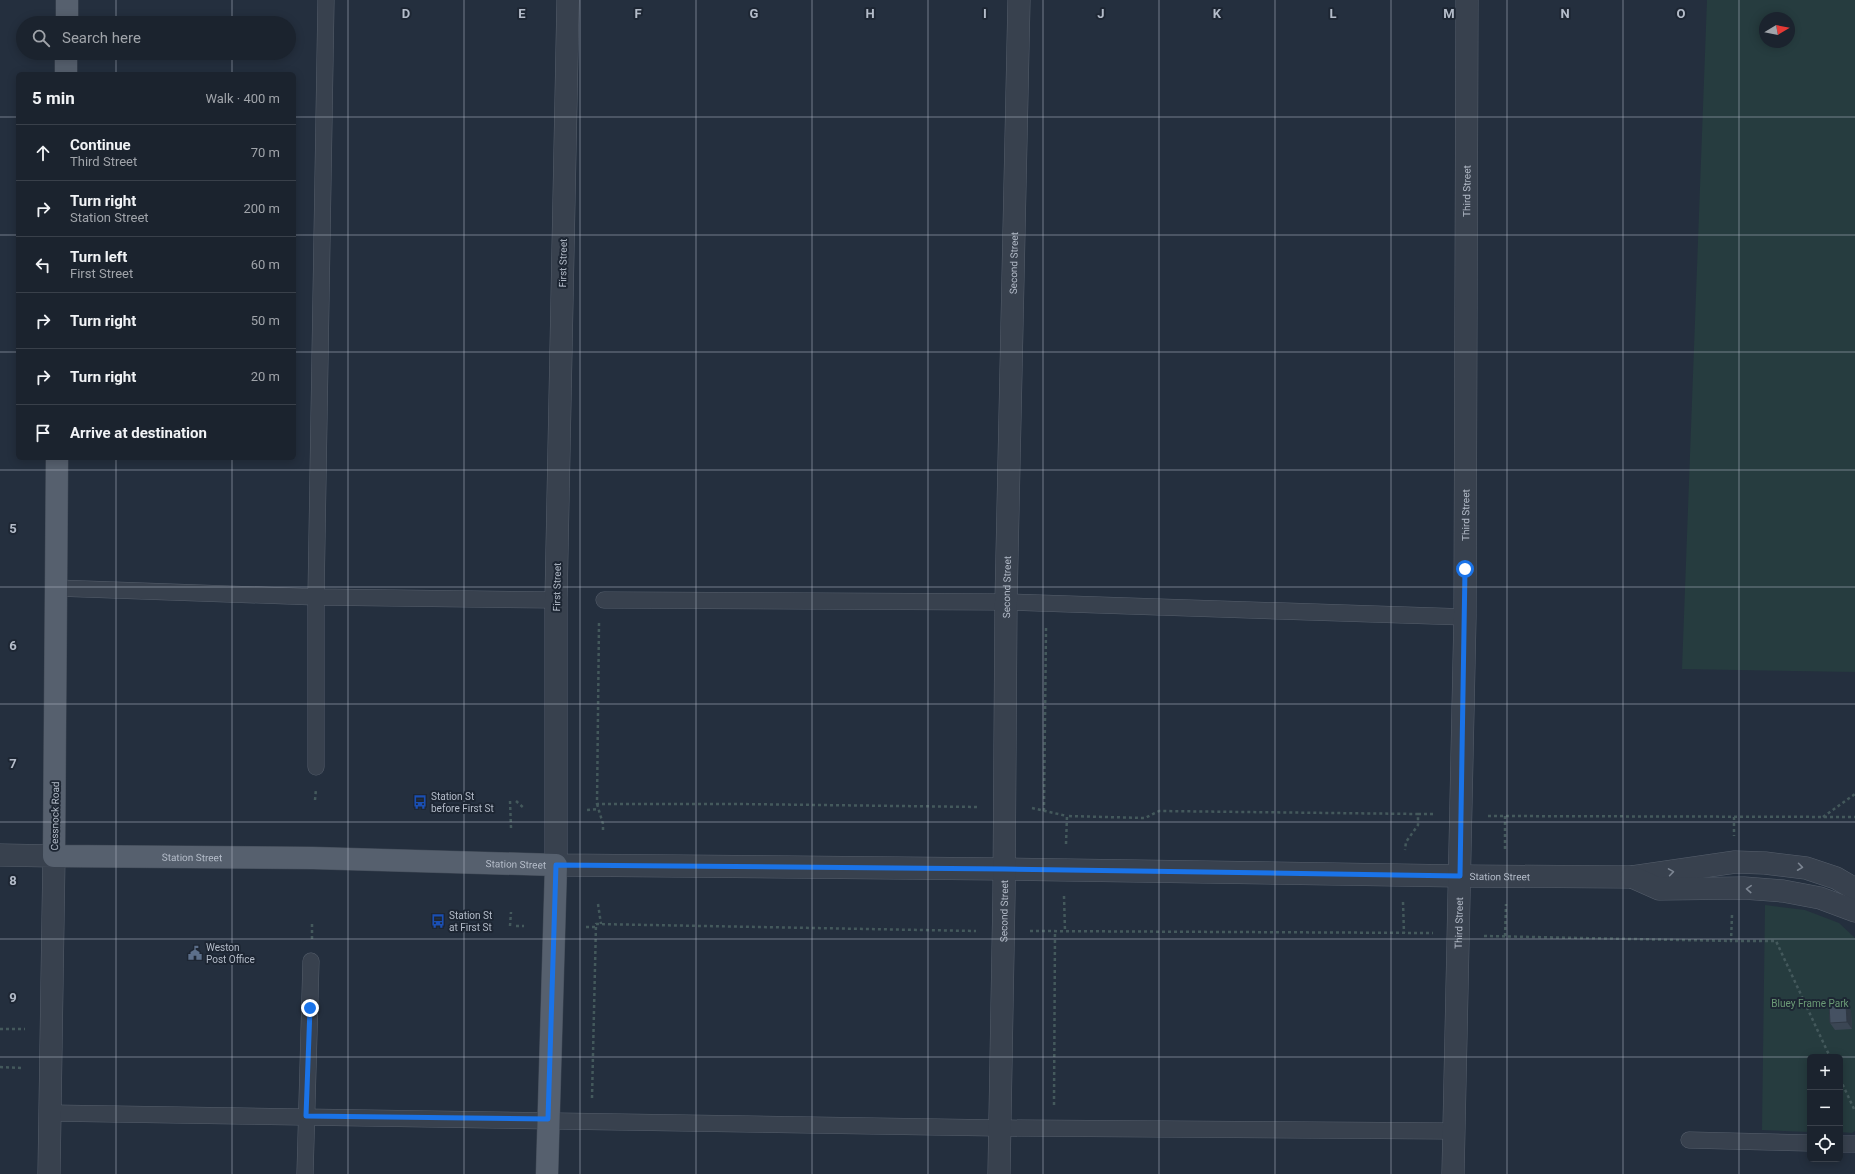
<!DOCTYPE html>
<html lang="en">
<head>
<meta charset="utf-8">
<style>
	:root { --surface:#1b232e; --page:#242b36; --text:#f1f3f6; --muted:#a0a4aa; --line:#39404a }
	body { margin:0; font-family:Roboto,sans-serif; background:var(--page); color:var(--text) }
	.controls { position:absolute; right:12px; bottom:12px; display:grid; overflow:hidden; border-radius:6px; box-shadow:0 2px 10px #0003 }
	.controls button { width:36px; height:36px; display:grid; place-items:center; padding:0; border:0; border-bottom:1px solid var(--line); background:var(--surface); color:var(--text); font:20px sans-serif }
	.compass { position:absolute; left:1759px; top:12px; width:36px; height:36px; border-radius:50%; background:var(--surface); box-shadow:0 2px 10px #0003; rotate:80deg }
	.stop { position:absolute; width:12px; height:12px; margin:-9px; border:3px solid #1a73e8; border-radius:50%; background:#fff }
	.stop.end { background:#1a73e8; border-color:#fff; box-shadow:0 1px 4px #0008 }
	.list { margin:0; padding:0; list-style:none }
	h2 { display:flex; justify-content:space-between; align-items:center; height:52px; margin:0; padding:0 16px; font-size:17px }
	h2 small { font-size:13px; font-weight:400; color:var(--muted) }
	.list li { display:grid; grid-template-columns:26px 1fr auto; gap:12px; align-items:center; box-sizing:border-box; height:56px; padding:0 16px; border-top:1px solid var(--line) }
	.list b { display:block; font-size:15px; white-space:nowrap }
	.list p { margin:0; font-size:13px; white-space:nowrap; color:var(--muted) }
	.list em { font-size:13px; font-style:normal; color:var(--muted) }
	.icon { flex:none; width:22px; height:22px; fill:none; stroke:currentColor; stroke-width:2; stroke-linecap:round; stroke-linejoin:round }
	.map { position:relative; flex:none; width:1855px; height:1174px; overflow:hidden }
	.search { position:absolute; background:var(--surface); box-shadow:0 2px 10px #0003; left:16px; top:16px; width:280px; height:44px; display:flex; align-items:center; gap:10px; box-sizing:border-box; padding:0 14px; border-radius:22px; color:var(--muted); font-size:15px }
	.panel { position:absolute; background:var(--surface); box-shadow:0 2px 10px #0003; left:16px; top:72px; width:280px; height:388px; border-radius:6px }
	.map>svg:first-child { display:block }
	.green { fill:#263c3f; fill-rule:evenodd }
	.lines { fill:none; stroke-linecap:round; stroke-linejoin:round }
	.lane-casing { stroke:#565f6c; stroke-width:17 }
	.street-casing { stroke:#565f6c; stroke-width:23 }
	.primary-casing { stroke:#414a57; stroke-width:23 }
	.path { stroke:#44595c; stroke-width:2.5; stroke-dasharray:3 3; stroke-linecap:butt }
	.lane { stroke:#38414e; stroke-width:16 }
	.street { stroke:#38414e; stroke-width:22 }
	.primary { stroke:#56606e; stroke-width:22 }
	.wall { fill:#3b4654 }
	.shaded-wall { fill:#303945 }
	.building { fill:#455162; stroke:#303945 }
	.oneway { stroke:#7c8592 }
	.route { stroke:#1a73e8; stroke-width:5 }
	.grid { fill:none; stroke:#b4bcc9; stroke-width:1; stroke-opacity:0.55 }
	.labels { text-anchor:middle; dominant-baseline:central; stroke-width:4; stroke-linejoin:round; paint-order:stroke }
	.street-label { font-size:10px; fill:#b4bcc9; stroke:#1d2633 }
	.poi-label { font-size:10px; fill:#b4bcc9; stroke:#1d2633; text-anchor:start }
	.park-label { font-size:10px; fill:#6b9a76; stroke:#1d2633 }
	.grid-label { font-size:13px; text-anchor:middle; font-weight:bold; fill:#b4bcc9; stroke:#1d2633; stroke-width:4; stroke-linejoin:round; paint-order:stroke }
</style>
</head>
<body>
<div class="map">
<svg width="1855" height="1174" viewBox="0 0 1855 1174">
	<rect width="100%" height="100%" fill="#242f3e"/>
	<path class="green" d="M1707 0H1855V672L1682 669ZM1765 18H1789V42H1765Z
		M1765 905 1805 910 1839 923 1855 938V1131L1852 1133 1840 1132V1057H1810V1132L1762 1130Z"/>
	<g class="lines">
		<defs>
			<path id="lane" d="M56 588 316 597 556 600
				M604 600 1006 602 1465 617
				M316 767V597L326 0
				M50 1113 999 1128 1454 1131
				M1689 1140 1810 1143
				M1840 1144H1855
				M305 1174 311 961"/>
			<g id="street">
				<path id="s1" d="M568 0 556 600V865L1004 869 1460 876 1632 877 1735 862 1765 863 1806 868 1836 878 1855 889"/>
				<path d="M0 855 54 856 49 1174"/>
				<path d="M1632 877 1659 889 1744 888 1783 891 1820 898 1855 911"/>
				<path id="s2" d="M999 1174 1004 894 1006 602 1019 0"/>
				<path id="s3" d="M1453 1174 1465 617 1467 0"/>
			</g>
			<g id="primary">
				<path d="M67 23V0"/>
				<path d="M66 74V53"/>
				<path id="s4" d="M57 458 54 856 313 858 556 865 547 1174"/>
			</g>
		</defs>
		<use href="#lane" class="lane-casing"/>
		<use href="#street" class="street-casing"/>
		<use href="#primary" class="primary-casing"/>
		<path class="path" d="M599 623 597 804H739L979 807
			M315 800 316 789
			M510 801 511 828
			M516 801 525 809
			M597 804 603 824V832
			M1032 808 1067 816
			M587 810 598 809
			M1044 811 1046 628
			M1418 814H1435
			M1488 816 1855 817
			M1734 817V836
			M1823 817 1855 794
			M1066 844 1067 816 1145 818 1159 811 1418 814V825L1406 842 1405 850
			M1505 849V816
			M1064 896 1065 931
			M1403 902 1404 933
			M598 904 601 924
			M1732 915 1731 941H1776L1830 1057
			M510 926 511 912
			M516 926H524
			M586 927H595
			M1030 931 1433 933
			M1484 936 1731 941
			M1505 936 1506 904
			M312 939V922
			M0 1029H25
			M0 1067 23 1068
			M1840 1079 1855 1111
			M592 1098 596 924 976 931
			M1054 1105 1055 931"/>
		<use href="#lane" class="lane"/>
		<use href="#street" class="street"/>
		<use href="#primary" class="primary"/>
	</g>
	<path class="wall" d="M1846 1004 1851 1011 1852 1029 1835 1030 1830 1023Z"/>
	<path class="shaded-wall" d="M1846 1004 1851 1011 1852 1029 1847 1022Z"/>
	<path class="building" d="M1829 1004H1846L1847 1022 1830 1023Z"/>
	<defs><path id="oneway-chevron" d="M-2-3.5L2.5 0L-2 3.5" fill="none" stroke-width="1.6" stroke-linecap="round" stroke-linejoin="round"/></defs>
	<g class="oneway">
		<use href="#oneway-chevron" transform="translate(1800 867) rotate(8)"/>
		<use href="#oneway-chevron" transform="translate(1671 872) rotate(-9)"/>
		<use href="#oneway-chevron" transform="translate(1749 889) rotate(-177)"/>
	</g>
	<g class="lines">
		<path class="route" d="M310 1008 306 1116 548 1119 556 865 1004 869 1460 876 1465 569"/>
	</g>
	<path class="grid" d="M116 0V23M232 0V23M348 0V1174M464 0V1174M580 0V1174M696 0V1174M812 0V1174M928 0V1174M1043 0V1174M1159 0V1174M1275 0V1174M1391 0V1174M1507 0V1174M1623 0V1174M1739 0V1174M116 53V74M232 53V74M0 117H18M294 117H1855M0 235H18M294 235H1855M0 352H18M294 352H1855M116 458V1174M232 458V1174M0 470H1855M0 587H1855M0 704H1855M0 822H1855M0 939H1855M0 1057H1855"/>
	<defs>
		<symbol id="bus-bare" viewBox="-9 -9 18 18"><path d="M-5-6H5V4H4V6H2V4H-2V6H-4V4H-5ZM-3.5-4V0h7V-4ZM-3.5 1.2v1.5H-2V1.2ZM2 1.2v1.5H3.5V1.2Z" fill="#1a4fb4" stroke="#1d2633" stroke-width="2.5" paint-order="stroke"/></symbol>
		<symbol id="civic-bare" viewBox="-9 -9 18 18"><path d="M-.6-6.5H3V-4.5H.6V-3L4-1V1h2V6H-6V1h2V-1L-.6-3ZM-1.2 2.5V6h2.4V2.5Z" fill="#5c6f8a" stroke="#1d2633" stroke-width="2.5" paint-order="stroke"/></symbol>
	</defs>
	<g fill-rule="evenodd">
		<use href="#bus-bare" x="410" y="792" width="20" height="20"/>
		<use href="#bus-bare" x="428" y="911" width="20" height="20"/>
		<use href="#civic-bare" x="185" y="943" width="20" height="20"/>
	</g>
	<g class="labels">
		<g class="street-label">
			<text stroke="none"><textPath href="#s3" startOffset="983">Third Street</textPath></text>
			<text transform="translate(563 263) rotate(-89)">First Street</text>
			<text stroke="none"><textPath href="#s2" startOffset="911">Second Street</textPath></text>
			<text stroke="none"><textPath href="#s3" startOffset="659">Third Street</textPath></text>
			<text transform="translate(557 587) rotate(-89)">First Street</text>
			<text stroke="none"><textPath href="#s2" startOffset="587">Second Street</textPath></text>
			<text transform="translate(55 816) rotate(-89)">Cessnock Road</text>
			<text stroke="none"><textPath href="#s4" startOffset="536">Station Street</textPath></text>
			<text stroke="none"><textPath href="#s4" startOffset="860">Station Street</textPath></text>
			<text stroke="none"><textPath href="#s1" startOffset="1809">Station Street</textPath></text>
			<text stroke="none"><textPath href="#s2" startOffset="263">Second Street</textPath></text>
			<text stroke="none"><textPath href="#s3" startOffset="251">Third Street</textPath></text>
		</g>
		<g class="poi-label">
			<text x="431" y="796">Station St<tspan x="431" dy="12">before First St</tspan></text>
			<text x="449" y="915">Station St<tspan x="449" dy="12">at First St</tspan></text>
			<text x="206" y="947">Weston<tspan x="206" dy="12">Post Office</tspan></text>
		</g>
		<g class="park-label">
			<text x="1810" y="1003">Bluey Frame Park</text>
		</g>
	</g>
	<g class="grid-label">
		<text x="406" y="18">D</text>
		<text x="522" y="18">E</text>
		<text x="638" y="18">F</text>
		<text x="754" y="18">G</text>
		<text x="870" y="18">H</text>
		<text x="985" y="18">I</text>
		<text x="1101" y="18">J</text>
		<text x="1217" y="18">K</text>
		<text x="1333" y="18">L</text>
		<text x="1449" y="18">M</text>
		<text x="1565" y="18">N</text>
		<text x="1681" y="18">O</text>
		<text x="13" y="533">5</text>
		<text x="13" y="650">6</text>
		<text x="13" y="768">7</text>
		<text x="13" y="885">8</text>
		<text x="13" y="1002">9</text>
	</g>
</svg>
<div class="controls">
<button>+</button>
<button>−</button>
<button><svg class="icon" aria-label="locate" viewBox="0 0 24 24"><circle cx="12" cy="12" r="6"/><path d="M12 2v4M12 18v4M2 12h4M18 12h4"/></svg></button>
</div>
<svg class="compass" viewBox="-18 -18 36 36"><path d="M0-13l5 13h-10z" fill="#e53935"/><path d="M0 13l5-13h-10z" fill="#a0a4aa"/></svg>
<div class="stop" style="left:1465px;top:569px"></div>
<div class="stop end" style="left:310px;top:1008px"></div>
<div class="search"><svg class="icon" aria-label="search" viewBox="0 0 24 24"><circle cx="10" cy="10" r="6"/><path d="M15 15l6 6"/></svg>Search here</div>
<section class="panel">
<h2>5 min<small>Walk · 400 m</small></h2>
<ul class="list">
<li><svg class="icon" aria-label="ahead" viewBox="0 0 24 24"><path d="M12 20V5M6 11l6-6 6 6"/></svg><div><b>Continue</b><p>Third Street</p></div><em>70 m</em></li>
<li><svg class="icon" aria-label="right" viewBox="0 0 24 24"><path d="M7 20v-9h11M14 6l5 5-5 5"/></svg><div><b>Turn right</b><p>Station Street</p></div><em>200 m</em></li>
<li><svg class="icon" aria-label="left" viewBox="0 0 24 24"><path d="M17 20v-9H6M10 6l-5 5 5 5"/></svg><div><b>Turn left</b><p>First Street</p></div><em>60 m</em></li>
<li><svg class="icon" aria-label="right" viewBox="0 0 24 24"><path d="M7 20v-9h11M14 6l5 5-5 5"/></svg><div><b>Turn right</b></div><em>50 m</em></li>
<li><svg class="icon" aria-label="right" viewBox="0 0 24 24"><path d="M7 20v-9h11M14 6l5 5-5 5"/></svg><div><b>Turn right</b></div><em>20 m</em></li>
<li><svg class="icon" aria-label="arrive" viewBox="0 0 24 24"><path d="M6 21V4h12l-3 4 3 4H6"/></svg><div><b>Arrive at destination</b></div></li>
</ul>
</section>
</div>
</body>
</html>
